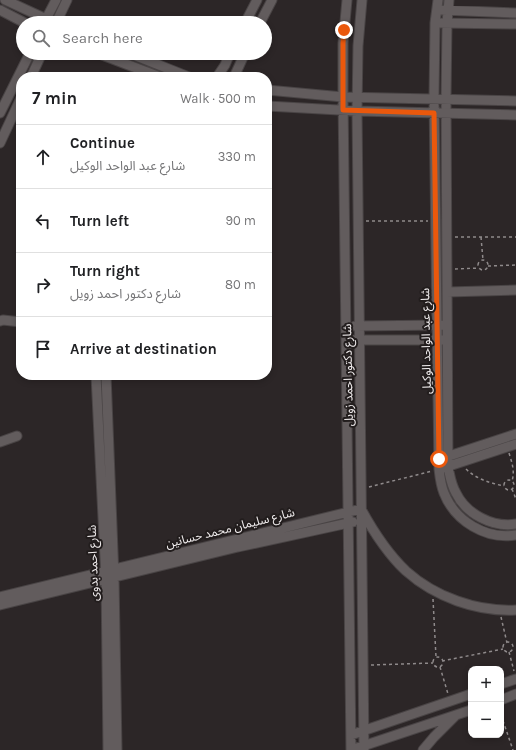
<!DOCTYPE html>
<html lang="en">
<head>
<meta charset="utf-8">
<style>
	:root { --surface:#fff; --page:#f2f2f2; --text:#202124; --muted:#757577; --line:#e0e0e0 }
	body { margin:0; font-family:Karla,"Noto Sans Arabic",sans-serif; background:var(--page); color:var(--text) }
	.controls { position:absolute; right:12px; bottom:12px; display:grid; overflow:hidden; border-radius:8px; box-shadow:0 2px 6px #0003 }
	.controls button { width:36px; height:36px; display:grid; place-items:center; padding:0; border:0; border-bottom:1px solid var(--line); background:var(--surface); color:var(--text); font:20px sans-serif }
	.stop { position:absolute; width:12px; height:12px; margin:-9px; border:3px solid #ea580c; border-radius:50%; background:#fff }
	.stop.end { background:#ea580c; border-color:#fff; box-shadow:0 1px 4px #0008 }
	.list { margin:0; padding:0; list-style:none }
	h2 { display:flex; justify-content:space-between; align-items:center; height:52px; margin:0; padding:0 16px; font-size:17px }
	h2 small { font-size:13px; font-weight:400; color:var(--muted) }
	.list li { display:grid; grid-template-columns:26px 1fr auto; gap:12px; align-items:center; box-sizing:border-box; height:64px; padding:0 16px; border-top:1px solid var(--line) }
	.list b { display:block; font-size:15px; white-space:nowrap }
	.list p { margin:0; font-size:13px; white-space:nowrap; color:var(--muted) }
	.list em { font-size:13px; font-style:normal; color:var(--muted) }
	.icon { flex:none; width:22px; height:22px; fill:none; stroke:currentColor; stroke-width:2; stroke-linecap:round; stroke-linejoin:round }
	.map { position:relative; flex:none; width:516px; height:750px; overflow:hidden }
	.search { position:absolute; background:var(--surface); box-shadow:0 2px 6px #0003; left:16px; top:16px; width:256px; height:44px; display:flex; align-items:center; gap:10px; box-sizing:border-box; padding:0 14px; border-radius:22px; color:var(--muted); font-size:15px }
	.panel { position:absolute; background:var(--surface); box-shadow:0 2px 6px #0003; left:16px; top:72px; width:256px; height:308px; border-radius:16px }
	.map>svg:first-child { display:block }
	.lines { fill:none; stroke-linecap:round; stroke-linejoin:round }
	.minor-casing { stroke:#494445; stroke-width:11 }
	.path { stroke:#8f8a8b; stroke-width:1.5; stroke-dasharray:3 3; stroke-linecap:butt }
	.minor { stroke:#625c5d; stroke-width:9 }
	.route { stroke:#ea580c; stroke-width:5 }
	.labels { text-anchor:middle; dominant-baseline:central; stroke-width:4; stroke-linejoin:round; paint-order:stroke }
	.street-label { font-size:12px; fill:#f1edee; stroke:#221d1d }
</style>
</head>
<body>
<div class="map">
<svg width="516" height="750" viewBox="0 0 516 750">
	<rect width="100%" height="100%" fill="#2c2627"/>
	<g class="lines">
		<defs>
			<path id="minor" d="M5 0 55 23
				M347 0 343 43V97L351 750 471 710
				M362 0 358 46 357 111C359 324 362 537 364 750
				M438 0 435 23 434 98 439 469C440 478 441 486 444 493 455 521 486 540 516 535
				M449 0 447 23 446 99 448 467C450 476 451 485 456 493 466 514 493 528 516 524
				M0 10 25 23
				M441 10 516 13
				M44 23 56 0
				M56 23 67 0
				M245 23 257 0
				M260 23 272 0
				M441 23 516 24
				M97 53 160 77
				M129 53 189 77
				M31 77 42 53
				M217 77 225 65 230 53
				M234 77 245 53
				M267 90 343 97 516 101
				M267 106 357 111 516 115
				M0 113 30 53
				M0 143 21 98
				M447 292 516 290
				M0 321 3 320 21 322
				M355 326 444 325
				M354 340H443
				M96 375 106 579 108 750
				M106 375 114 577 117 750
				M0 442 17 436
				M443 458 516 434
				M443 468 516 444
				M0 597 361 509C373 531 387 553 406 571 435 597 477 612 516 610
				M0 605 238 547 353 522
				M501 684 516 679
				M501 700 516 694
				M351 735 471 694
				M423 750 434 737 455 716"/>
		</defs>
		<use href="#minor" class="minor-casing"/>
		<path class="path" d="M366 221H428
			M455 237H516
			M481 237 483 260
			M478 265a5 5 0 1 1 10 0a5 5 0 1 1-10 0Z
			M488 266 516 265
			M455 269 479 268
			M509 453C512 463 515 471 512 481
			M466 469C476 479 490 483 504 486
			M504 485a5 5 0 1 1 10 0a5 5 0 1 1-10 0Z
			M369 487 432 471
			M512 489 516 499
			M433 599 436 657
			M501 617 507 643
			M503 647a5 5 0 1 1 10 0a5 5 0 1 1-10 0Z
			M509 652 514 671
			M433 662a5 5 0 1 1 10 0a5 5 0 1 1-10 0Z
			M442 661 503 649
			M371 665 433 663
			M440 667 448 694
			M501 715 513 750"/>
		<use href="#minor" class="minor"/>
	</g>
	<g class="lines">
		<path class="route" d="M344 30 343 43V110L434 113 439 459"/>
	</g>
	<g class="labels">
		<g class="street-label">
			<text transform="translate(426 341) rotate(-91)">شارع عبد الواحد الوكيل</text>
			<text transform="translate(348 375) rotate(-91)">شارع دكتور احمد زويل</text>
			<text transform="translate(230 528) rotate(-14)">شارع سليمان محمد حسانين</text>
			<text transform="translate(93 563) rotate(-92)">شارع احمد بدوى</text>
		</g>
	</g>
</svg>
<div class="controls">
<button>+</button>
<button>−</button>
</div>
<div class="stop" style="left:439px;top:459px"></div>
<div class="stop end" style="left:344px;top:30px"></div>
<div class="search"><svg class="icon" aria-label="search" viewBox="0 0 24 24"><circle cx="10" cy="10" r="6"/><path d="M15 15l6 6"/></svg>Search here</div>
<section class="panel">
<h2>7 min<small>Walk · 500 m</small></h2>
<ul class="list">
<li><svg class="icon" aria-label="ahead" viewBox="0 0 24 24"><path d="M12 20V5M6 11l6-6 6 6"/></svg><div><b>Continue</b><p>شارع عبد الواحد الوكيل</p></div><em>330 m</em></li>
<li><svg class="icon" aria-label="left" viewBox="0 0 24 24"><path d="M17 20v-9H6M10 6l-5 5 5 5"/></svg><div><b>Turn left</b></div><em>90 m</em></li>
<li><svg class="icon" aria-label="right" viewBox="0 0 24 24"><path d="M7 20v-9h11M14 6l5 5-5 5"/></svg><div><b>Turn right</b><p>شارع دكتور احمد زويل</p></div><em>80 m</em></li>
<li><svg class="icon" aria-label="arrive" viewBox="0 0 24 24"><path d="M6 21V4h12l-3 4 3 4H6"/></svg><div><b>Arrive at destination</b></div></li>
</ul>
</section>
</div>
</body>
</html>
